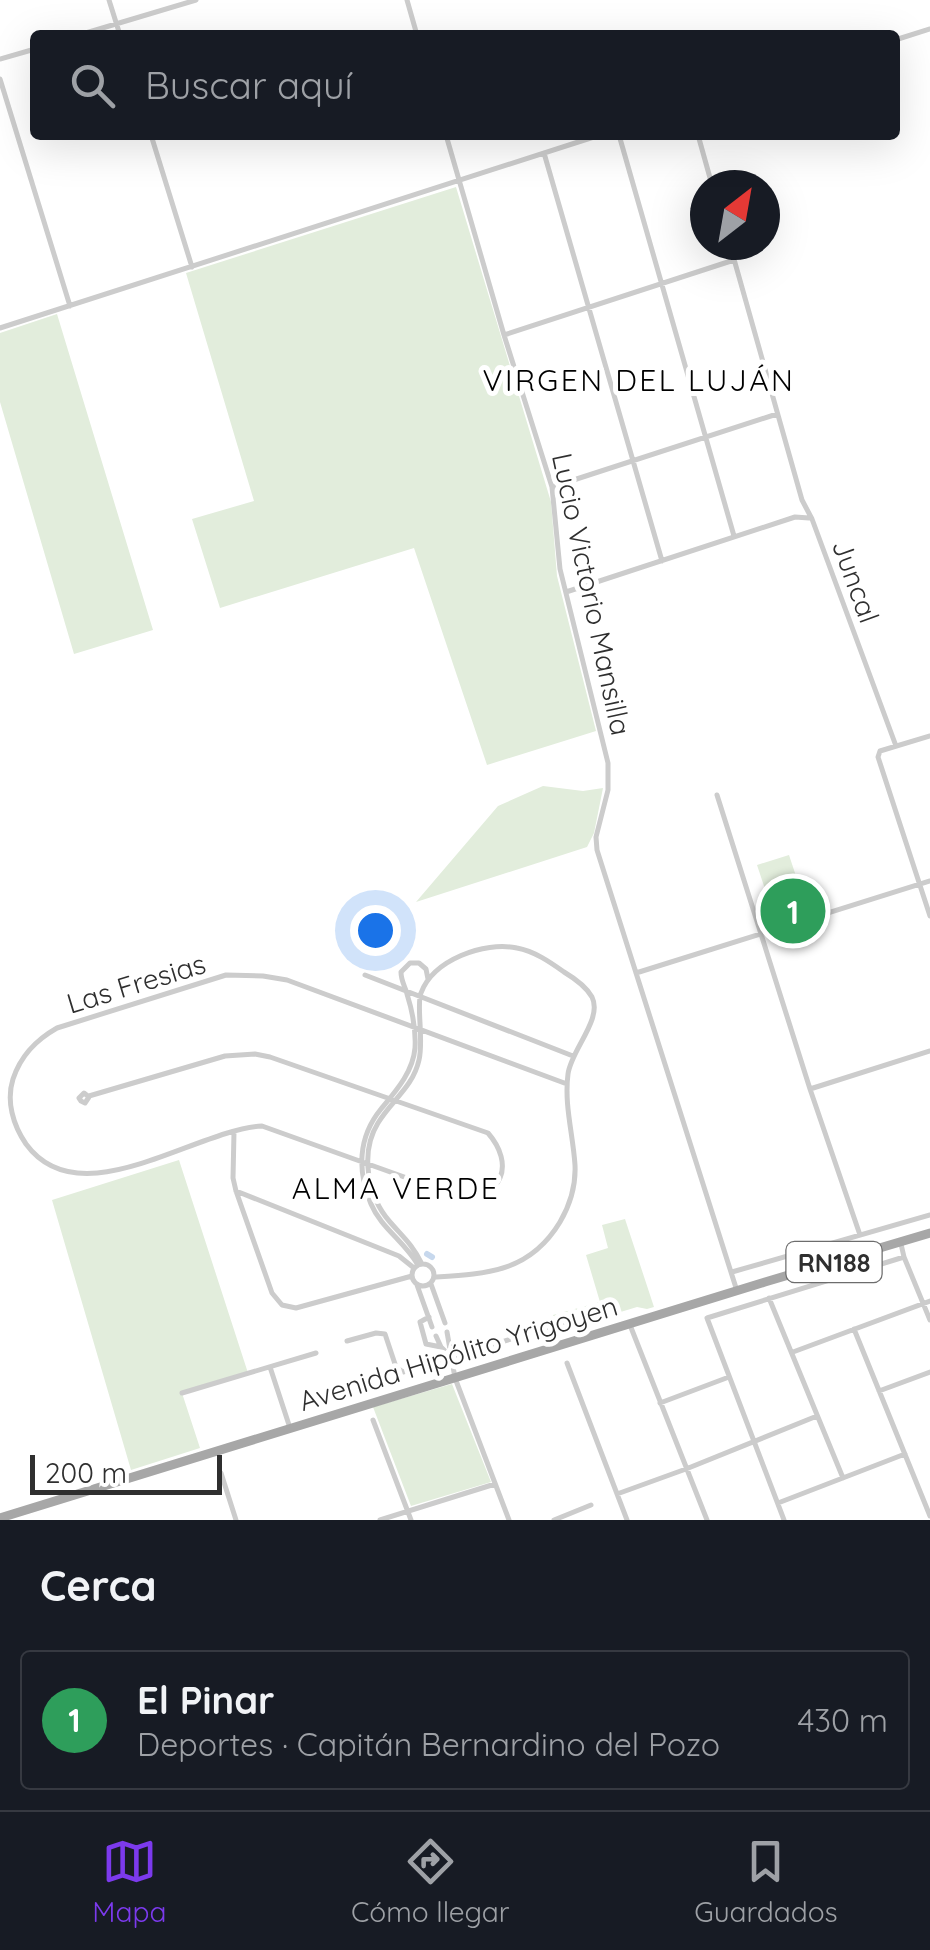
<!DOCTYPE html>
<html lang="es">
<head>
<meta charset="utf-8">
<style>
	:root { --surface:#171b24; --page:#242831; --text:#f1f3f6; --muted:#9ea1a6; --line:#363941; --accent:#7c3aed }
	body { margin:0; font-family:Quicksand,sans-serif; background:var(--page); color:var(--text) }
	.compass { position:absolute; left:690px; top:170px; width:90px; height:90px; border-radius:50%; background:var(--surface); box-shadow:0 10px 40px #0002; rotate:31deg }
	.scale { position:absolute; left:30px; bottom:25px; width:192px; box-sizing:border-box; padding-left:10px; border:5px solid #2f2f2f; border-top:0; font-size:28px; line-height:35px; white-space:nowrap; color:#2f2f2f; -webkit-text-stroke:8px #fff; paint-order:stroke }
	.you { position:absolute; left:375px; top:930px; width:35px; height:35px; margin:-25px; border:8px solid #fff; border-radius:50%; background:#1a73e8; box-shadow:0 0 0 15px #1a73e833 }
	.badge { display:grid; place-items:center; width:65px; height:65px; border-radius:50%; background:var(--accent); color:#fff; font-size:32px; font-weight:700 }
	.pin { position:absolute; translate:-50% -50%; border:5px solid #fff; box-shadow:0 2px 10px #0006 }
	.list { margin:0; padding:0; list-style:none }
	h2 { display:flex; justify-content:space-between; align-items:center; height:130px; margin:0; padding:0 40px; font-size:42px }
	h2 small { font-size:32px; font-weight:400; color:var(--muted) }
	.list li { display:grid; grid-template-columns:65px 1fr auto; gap:30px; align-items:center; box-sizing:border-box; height:140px; margin:0 20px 20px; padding:0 20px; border:2px solid var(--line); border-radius:10px }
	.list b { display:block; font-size:38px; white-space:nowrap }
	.list p { margin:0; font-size:32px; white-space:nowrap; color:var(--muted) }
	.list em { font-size:32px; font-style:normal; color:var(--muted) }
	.icon { flex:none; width:55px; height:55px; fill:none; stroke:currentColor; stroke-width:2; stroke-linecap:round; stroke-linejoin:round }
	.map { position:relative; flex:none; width:930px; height:1520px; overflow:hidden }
	.search { position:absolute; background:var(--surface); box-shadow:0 10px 40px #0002; left:30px; right:30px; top:30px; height:110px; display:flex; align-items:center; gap:25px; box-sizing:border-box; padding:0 35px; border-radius:10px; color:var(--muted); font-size:38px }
	.sheet { height:290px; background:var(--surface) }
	nav { display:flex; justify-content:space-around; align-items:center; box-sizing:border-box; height:140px; border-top:2px solid var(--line); background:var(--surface); font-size:28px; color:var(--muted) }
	nav a { display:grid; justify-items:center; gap:5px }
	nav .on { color:var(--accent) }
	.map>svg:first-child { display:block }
	.green { fill:#e2eddc }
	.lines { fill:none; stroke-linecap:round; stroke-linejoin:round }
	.canal { stroke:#c7d8ed; stroke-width:6 }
	.minor { stroke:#ccc; stroke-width:5 }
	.primary { stroke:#a7a7a7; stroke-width:9 }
	.labels { text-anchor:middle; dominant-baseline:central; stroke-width:10; stroke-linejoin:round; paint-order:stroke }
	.shield { fill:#fff; stroke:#6d6d6d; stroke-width:2.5 }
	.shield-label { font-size:25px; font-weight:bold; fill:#2f2f2f }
	.street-label { font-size:28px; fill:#2f2f2f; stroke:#fff }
	.neighbourhood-label { font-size:30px; letter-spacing:2.5px; fill:#000; stroke:#fff }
</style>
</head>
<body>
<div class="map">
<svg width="930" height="1520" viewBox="0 0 930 1520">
	<rect width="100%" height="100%" fill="#fff"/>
	<path class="green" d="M456 187 551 502 557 576 596 731 487 765 414 548 220 608 192 519 254 501 186 273Z
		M57 314 153 630 74 654 0 402V333Z
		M543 786 583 791 603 788 594 833 587 847 416 902 498 806Z
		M789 855 802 894 770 904 757 865Z
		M179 1160 248 1373 182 1393 200 1448 131 1470 52 1200Z
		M625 1219 654 1307 647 1309 637 1307 558 1331 553 1315 600 1302 586 1255 608 1248 602 1225Z
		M452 1384 491 1482 411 1506 373 1407Z"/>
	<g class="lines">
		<path class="canal" d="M427 1254 432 1257"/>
		<path class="minor" d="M109 0 120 35
			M407 0 417 35
			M79 35 196 0
			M895 40 930 29
			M0 59 35 49
			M0 79 70 306
			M151 135 192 267
			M446 135 504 335 552 487 560 569 608 763V790L596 837 597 850 737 1291
			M619 135 734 536
			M698 135 712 185
			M544 153 662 561
			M730 245 802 500 812 519 896 746
			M0 328 600 135
			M504 335 734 260
			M552 487 777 414
			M566 592 795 517 809 518
			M930 736 880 751 878 757 930 916
			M717 795 810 1089 860 1235
			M636 973 930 881
			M365 975 573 1056
			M810 1089 930 1051
			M84 1093 89 1097 85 1103 81 1101 79 1098Z
			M89 1096 225 1056 255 1054 270 1057 488 1133C515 1164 503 1199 460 1197L262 1126C194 1130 80 1218 26 1144 13 1125 6 1101 13 1079 21 1055 36 1040 57 1028L226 975 263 976 287 980 567 1084
			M234 1132 233 1178 236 1191 272 1293 282 1305 296 1308 412 1276
			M236 1191 399 1256 414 1268
			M901 1244 904 1257 930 1320
			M412 1275a11 11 0 1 1 22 0a11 11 0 1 1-22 0Z
			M422 1264C412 1244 404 1238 390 1222 367 1196 360 1152 378 1123 392 1100 413 1087 419 1060 424 1040 416 1004 421 993 433 960 484 941 517 948 534 951 550 962 564 972 574 978 586 986 592 997 603 1019 571 1050 568 1074 564 1105 573 1134 575 1165 576 1186 570 1205 560 1222 530 1272 487 1274 435 1277
			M418 1265C404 1241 381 1228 371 1204 357 1171 358 1137 381 1109 396 1091 413 1072 415 1048 416 1032 412 1010 407 994 405 986 401 981 401 972L410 963H419L426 969 428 979
			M732 1272 930 1215
			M431 1284 445 1323
			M417 1285 432 1327
			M769 1298 843 1478
			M429 1317 420 1322 426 1344 441 1347
			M630 1325 707 1520
			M854 1329 930 1516
			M447 1332 455 1378 509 1520
			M436 1336 441 1347 451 1357
			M347 1341 376 1333 385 1334 396 1367 403 1372 603 1311
			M793 1352 930 1301
			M567 1363 627 1520
			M270 1367 290 1428
			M879 1391 930 1372
			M182 1393 316 1353
			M660 1403 729 1377
			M373 1420 411 1520
			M221 1473 236 1520
			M617 1494 686 1469 817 1416
			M778 1503 905 1454
			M380 1520 495 1484
			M554 1520 591 1505
			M784 1520 707 1318 904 1257"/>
		<path class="primary" d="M0 1518 765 1282 930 1233"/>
	</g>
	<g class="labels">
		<rect class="shield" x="786.5" y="1242" width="95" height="40" rx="8"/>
		<g class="shield-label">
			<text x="834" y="1262">RN188</text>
		</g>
		<g class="street-label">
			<text transform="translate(856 581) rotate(70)">Juncal</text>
			<text transform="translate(592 594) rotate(78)">Lucio Victorio Mansilla</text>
			<text transform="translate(136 983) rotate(-17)">Las Fresias</text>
			<text transform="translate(458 1353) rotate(-17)">Avenida Hipólito Yrigoyen</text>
		</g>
		<g class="neighbourhood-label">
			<text x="639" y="380">VIRGEN DEL LUJÁN</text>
			<text x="396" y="1188">ALMA VERDE</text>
		</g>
	</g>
</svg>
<svg class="compass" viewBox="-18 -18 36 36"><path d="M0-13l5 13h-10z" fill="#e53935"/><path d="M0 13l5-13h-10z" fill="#9ea1a6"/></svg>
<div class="scale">200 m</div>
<div class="you"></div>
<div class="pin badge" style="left:793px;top:911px;background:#2e9e5b">1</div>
<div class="search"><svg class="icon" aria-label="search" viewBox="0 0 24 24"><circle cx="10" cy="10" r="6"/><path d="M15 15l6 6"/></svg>Buscar aquí</div>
</div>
<section class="sheet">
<h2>Cerca<small></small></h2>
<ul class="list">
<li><span class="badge" style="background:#2e9e5b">1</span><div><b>El Pinar</b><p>Deportes · Capitán Bernardino del Pozo</p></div><em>430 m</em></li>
</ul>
</section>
<nav>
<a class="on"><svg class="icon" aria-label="map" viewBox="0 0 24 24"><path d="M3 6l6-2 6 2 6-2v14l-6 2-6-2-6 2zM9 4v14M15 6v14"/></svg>Mapa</a>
<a><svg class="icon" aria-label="directions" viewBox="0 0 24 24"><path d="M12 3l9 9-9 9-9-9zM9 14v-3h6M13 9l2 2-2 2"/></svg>Cómo llegar</a>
<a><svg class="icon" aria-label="saved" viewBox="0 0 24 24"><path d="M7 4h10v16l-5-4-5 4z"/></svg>Guardados</a>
</nav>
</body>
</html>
